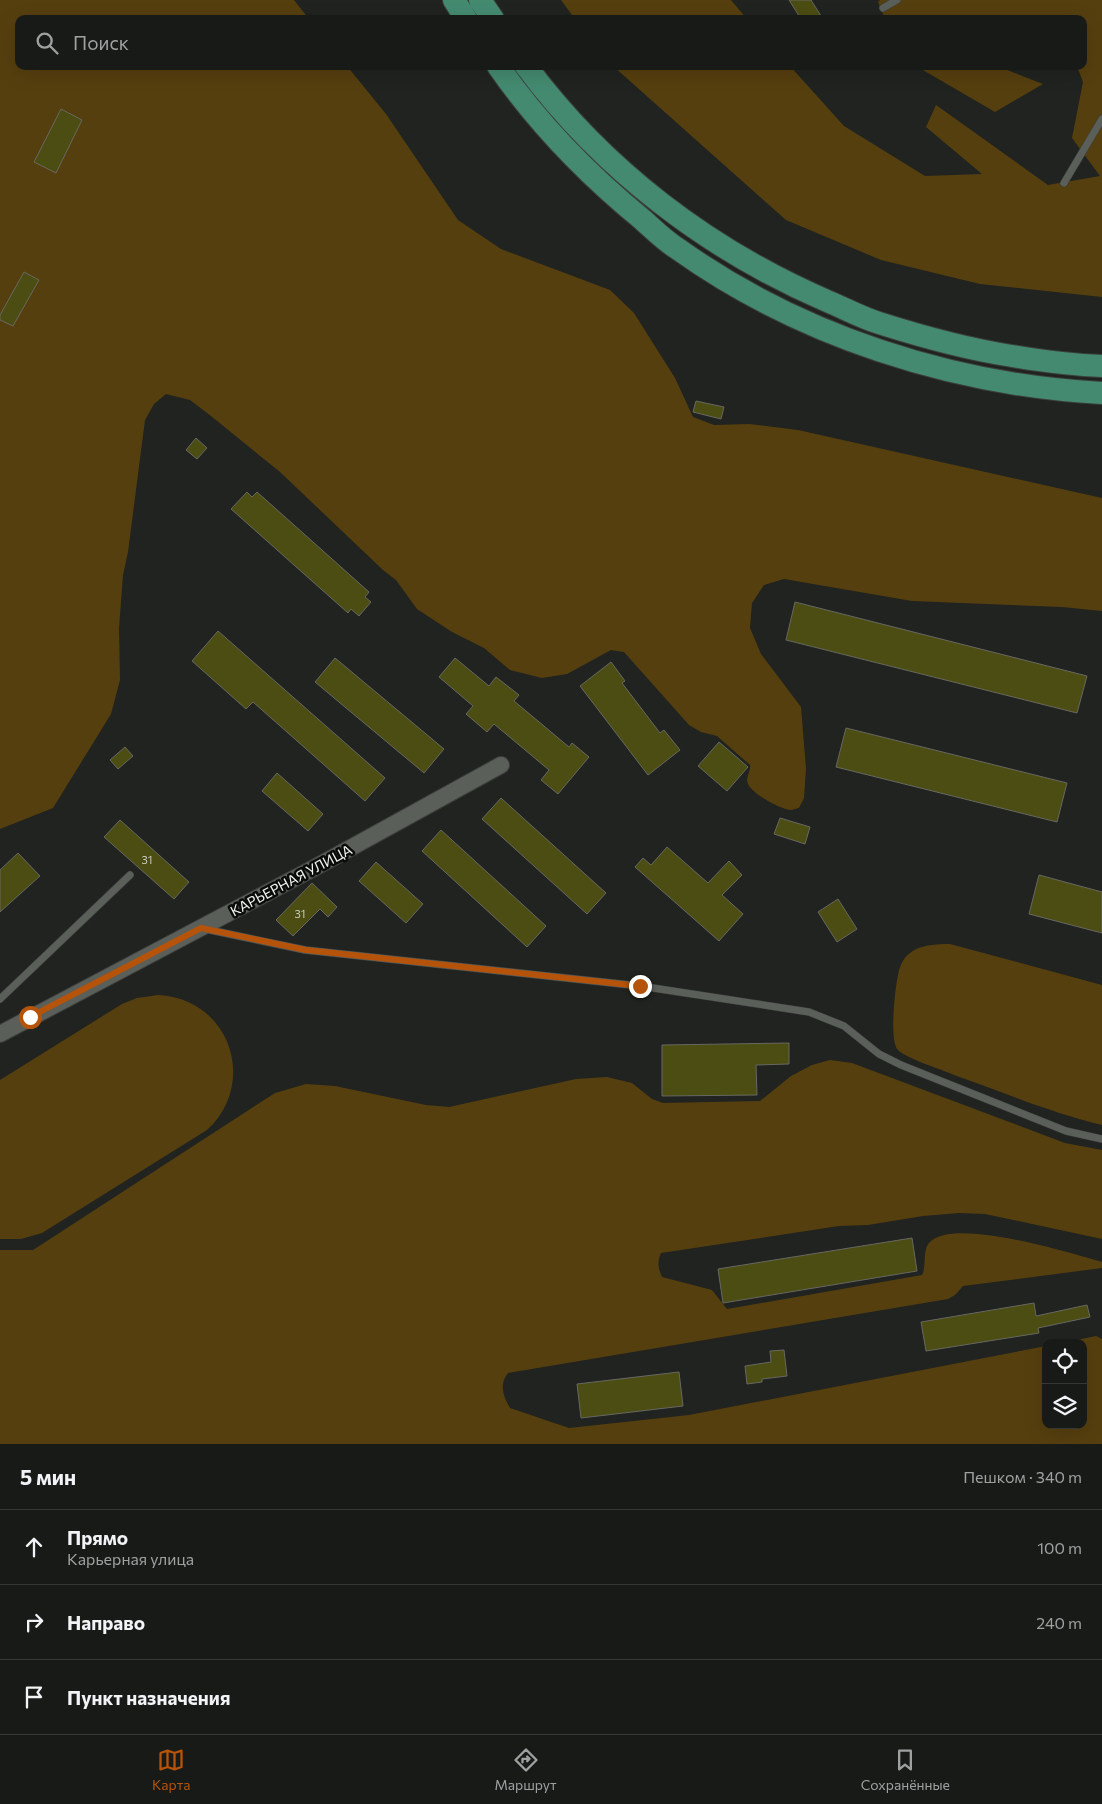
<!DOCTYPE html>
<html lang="ru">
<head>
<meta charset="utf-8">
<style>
	:root { --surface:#181a17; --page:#212320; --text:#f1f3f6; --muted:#9fa1a1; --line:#363836; --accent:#b45309 }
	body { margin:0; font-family:Commissioner,sans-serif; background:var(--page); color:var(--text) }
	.controls { position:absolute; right:15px; bottom:15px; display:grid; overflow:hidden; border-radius:10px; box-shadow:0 5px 20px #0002 }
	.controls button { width:45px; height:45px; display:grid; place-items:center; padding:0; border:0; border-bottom:1px solid var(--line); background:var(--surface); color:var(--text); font:25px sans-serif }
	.stop { position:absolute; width:15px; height:15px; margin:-11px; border:4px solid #b45309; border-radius:50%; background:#fff }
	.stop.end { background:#b45309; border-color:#fff; box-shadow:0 1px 5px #0008 }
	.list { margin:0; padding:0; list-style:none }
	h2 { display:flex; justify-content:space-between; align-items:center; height:65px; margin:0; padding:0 20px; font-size:21px }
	h2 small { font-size:16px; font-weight:400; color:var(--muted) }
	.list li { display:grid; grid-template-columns:32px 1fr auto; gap:15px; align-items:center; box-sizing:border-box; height:75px; padding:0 20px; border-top:1px solid var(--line) }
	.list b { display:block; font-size:19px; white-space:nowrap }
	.list p { margin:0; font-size:16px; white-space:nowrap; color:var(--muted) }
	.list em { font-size:16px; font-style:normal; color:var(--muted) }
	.icon { flex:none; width:28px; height:28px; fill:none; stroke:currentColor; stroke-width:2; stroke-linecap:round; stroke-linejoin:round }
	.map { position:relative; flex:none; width:1102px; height:1444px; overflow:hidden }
	.search { position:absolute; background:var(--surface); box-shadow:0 5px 20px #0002; left:15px; right:15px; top:15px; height:55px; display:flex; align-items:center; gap:12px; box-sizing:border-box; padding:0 18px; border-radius:10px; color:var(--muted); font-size:19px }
	.sheet { height:290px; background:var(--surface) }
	nav { display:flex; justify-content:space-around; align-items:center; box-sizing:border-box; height:70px; border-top:1px solid var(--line); background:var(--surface); font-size:14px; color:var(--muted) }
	nav a { display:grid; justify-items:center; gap:2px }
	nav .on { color:var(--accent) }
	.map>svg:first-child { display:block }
	.green { fill:#563f0f }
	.building { fill:#4c4d12; stroke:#686862 }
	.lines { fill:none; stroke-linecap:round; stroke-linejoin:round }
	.service-casing { stroke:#3c3f3c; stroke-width:8 }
	.tertiary-casing { stroke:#3c3f3c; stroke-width:18 }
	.trunk-casing { stroke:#3c3f3c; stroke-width:24 }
	.service { stroke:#5b5f5a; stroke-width:7 }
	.tertiary { stroke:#5b5f5a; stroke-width:16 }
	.trunk { stroke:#448a71; stroke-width:22 }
	.route { stroke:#b45309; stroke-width:6 }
	.labels { text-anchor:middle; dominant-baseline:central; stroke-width:5; stroke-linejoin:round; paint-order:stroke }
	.number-label { font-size:11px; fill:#c9cbba }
	.street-label { font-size:14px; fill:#f3f5f2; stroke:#0a0c0a }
</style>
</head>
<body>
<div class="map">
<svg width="1102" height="1444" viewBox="0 0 1102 1444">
	<rect width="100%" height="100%" fill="#20231f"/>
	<path class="green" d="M0 0H294L309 19H19V66H347L386 114 458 220 501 249 610 290 634 313 675 378 693 417 714 425 749 424 798 430 1102 498V611L1062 607 912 601 784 579 764 585 752 603 750 628 761 654 801 707 806 769 804 798 799 808C798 808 792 810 791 810 782 810 751 793 748 784 745 777 751 772 750 765L717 736 701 732 689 725 624 652 611 650 567 674 542 678 510 670 484 648 452 632 417 609 396 580 383 570 280 472 211 416 190 400 166 394 154 404 145 420 128 552 123 575 119 628 120 680 111 714 53 808 0 829Z
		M561 0H731L747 19H575Z
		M880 0H1102V297L980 284 881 260 786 220 613 66H790L844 126 925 176 982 174 926 127 936 105 1048 185 1100 176 1072 138 1083 82 1077 66H1083V19H885L878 2Z
		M916 66H997L1043 84 995 112Z
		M950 944 1102 985V1125C1051 1113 1003 1092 954 1075 943 1070 905 1058 898 1050 889 1041 895 989 898 975 903 947 925 944 950 944Z
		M158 995C229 998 259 1082 207 1130L42 1233 21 1239H0V1080L122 1004 137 998Z
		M830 1060 852 1063 1065 1143 1102 1150V1239L985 1214 959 1213 923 1216 868 1225 839 1226 661 1253C657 1262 658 1268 662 1277L712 1290 727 1309 922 1275C927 1266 922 1249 930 1242 955 1217 1069 1253 1102 1262V1268L963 1286 955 1295 948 1299 508 1373C499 1384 503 1396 510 1408L569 1428 689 1415 1046 1346V1425H1083V1343H1062L1096 1336 1102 1339V1444H0V1250H33L275 1093 306 1084 335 1086 426 1105 449 1107 576 1079 607 1077 632 1083 652 1099 663 1103 760 1101 791 1076 812 1065Z"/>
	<path class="building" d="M789 0H811L823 19H801Z
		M61 109 82 120 56 173 34 162Z
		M24 272 39 280 13 326 0 320V315Z
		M696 401 724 407 721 419 693 412Z
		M196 438 207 448 197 459 186 450Z
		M247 492 252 497 257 492 369 592 365 597 371 602 359 616 351 609 348 613 231 509Z
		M795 602 1087 676 1077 713 786 640Z
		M218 631 385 778 365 801 253 702 246 709 192 661Z
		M335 658 444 749 424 773 315 682Z
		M455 658 489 686 496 677 519 695 514 701 569 747 572 743 589 757 558 794 541 780 549 770 494 724 487 732 466 714 473 706 439 677Z
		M611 662 625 681 622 683 660 733 664 730 680 750 648 775 580 686Z
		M846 728 1067 783 1057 822 836 767Z
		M719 742 748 767 727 791 698 766Z
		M125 747 133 756 118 769 110 760Z
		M277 773 323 814 308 831 262 791Z
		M501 798 606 893 587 914 482 819Z
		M780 818 810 827 805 844 774 834Z
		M120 820 189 882 174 899 104 837Z
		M441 830 546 926 527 947 422 851Z
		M667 847 708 883 729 861 742 875 722 895 743 914 719 941 635 867 643 858 651 865Z
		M18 853 40 876 0 912V870Z
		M376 862 423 904 406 923 359 881Z
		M1039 875 1102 892V933L1029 914Z
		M312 883 337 907 328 917 320 909 293 936 276 920Z
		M838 899 857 929 837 942 818 912Z
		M789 1043V1064L756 1065 757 1095 662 1096V1045Z
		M912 1238 917 1271 723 1303 718 1269Z
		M1034 1303 1036 1316 1087 1305 1090 1317 1038 1328 1039 1333 926 1351 921 1322Z
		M784 1350 787 1376 762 1379V1382L747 1384 745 1366 771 1362 770 1351Z
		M679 1372 683 1406 581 1418 577 1384Z"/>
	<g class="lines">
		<defs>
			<path id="service" d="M883 8 897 0
				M1064 183 1102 119
				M205 929 305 950 640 986 809 1012 844 1026 879 1054 901 1065 1066 1131 1102 1139
				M0 999 130 875"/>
			<path id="tertiary" d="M0 1034 314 868 501 765"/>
			<path id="trunk" d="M454 0 466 19
				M480 0 493 19
				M498 66C539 125 588 175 643 220 654 230 665 241 678 249 800 336 953 385 1102 393
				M526 66C603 170 709 250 827 301 844 308 862 318 879 323 923 337 967 349 1012 356 1042 361 1072 365 1102 366"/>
		</defs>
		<use href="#service" class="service-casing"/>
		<use href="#tertiary" class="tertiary-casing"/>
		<use href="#trunk" class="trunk-casing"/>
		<use href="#service" class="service"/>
		<use href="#tertiary" class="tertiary"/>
		<use href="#trunk" class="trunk"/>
	</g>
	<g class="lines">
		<path class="route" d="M30 1017 201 928 306 950 640 986"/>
	</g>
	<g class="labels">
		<g class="number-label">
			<text x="147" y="859">31</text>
			<text x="300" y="913">31</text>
		</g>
		<g class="street-label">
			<text transform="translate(291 880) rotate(-28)">КАРЬЕРНАЯ УЛИЦА</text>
		</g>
	</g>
</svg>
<div class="controls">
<button><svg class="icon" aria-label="locate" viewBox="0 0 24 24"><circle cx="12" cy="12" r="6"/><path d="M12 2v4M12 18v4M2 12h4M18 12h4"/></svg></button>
<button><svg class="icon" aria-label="layers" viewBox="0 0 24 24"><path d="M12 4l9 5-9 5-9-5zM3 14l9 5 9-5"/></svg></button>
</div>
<div class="stop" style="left:30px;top:1017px"></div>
<div class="stop end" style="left:640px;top:986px"></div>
<div class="search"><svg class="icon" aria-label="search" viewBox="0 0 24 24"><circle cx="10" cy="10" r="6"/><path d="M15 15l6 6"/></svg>Поиск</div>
</div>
<section class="sheet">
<h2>5 мин<small>Пешком · 340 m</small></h2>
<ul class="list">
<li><svg class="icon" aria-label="ahead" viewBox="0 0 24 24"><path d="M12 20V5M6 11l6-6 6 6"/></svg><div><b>Прямо</b><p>Карьерная улица</p></div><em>100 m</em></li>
<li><svg class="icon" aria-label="right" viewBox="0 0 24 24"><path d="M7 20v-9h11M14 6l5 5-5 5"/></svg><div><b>Направо</b></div><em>240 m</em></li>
<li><svg class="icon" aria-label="arrive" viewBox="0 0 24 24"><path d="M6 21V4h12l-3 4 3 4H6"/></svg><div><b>Пункт назначения</b></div></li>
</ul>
</section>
<nav>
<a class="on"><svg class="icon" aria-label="map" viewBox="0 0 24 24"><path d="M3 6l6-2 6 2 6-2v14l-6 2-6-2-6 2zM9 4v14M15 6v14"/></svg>Карта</a>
<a><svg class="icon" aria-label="directions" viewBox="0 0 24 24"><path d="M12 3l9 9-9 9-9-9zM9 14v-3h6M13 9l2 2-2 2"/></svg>Маршрут</a>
<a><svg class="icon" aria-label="saved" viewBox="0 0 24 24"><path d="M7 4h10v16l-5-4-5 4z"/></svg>Сохранённые</a>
</nav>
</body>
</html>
